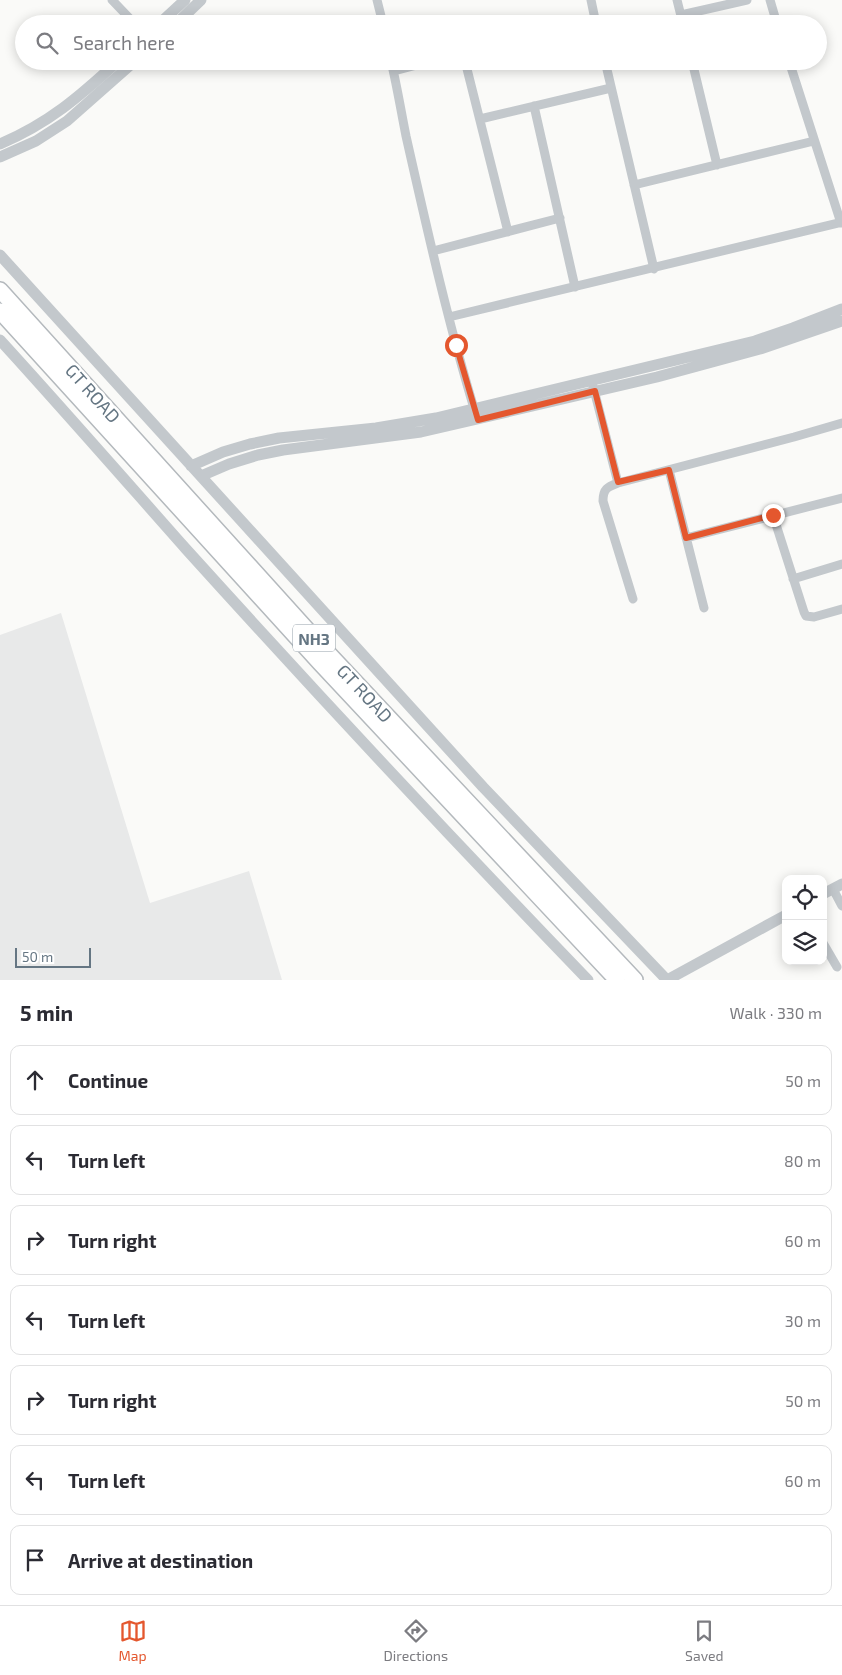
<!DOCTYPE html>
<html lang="en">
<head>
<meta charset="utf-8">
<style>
	:root { --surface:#fff; --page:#f2f2f3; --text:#2b2b33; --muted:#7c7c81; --line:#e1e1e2; --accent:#e4572e }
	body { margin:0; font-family:"Exo 2",sans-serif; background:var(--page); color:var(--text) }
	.controls { position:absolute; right:15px; bottom:15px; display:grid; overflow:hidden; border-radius:10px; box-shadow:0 2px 12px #0003 }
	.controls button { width:45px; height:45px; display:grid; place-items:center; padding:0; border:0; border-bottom:1px solid var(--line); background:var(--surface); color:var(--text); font:25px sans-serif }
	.scale { position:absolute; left:15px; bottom:12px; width:76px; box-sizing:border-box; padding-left:5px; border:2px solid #657683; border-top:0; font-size:14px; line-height:18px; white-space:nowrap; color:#657683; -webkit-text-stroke:4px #fff; paint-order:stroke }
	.stop { position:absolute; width:15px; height:15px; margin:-11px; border:4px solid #e4572e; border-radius:50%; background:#fff }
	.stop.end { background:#e4572e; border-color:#fff; box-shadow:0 1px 5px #0008 }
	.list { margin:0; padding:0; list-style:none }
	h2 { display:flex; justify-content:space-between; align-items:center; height:65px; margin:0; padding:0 20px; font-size:21px }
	h2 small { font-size:16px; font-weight:400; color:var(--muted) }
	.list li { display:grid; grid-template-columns:32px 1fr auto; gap:15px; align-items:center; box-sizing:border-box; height:70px; margin:0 10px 10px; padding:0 10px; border:1px solid var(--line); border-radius:10px }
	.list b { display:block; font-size:19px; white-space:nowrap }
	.list em { font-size:16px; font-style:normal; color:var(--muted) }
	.icon { flex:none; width:28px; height:28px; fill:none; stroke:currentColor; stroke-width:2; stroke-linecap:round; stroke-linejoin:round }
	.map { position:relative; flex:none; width:842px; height:980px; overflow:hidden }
	.search { position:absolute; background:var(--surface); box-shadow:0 2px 12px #0003; left:15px; right:15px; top:15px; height:55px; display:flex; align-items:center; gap:12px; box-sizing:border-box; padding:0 18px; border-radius:28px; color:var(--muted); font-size:19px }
	.sheet { height:625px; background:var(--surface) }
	nav { display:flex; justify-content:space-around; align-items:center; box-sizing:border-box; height:70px; border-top:1px solid var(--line); background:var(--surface); font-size:14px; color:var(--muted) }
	nav a { display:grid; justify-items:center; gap:2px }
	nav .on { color:var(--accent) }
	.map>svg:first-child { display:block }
	.built { fill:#e8e9e9 }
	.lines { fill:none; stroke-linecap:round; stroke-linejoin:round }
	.trunk-casing { stroke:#b4b9bd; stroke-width:18 }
	.minor { stroke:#c3c8cc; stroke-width:9 }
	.tertiary { stroke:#c3c8cc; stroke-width:11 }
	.trunk { stroke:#fff; stroke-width:15 }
	.route { stroke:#e4572e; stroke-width:6 }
	.labels { text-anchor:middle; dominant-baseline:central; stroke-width:5; stroke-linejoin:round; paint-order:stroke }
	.shield { fill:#fff; stroke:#939fa8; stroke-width:1 }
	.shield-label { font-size:16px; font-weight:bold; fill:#657683 }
	.street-label { font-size:18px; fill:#657683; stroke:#fff }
</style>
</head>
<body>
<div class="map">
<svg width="842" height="980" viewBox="0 0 842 980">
	<rect width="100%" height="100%" fill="#fafaf8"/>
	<path class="built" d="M61 613 150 903 249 871 282 980H0V635Z"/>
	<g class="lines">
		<defs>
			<path id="trunk" d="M0 290 329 654 635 980
				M0 311 320 663 617 980"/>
		</defs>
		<use href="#trunk" class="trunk-casing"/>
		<path class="minor" d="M112 0 135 24
			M377 0 383 24
			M591 0 596 24
			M677 0 683 24
			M770 0 777 24
			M681 15 747 0
			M580 24 595 20
			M391 61C397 86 401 111 406 136 427 229 448 323 476 415
			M465 61 508 232
			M605 61 654 269
			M692 61 717 165
			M789 61 841 223
			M394 71 432 61
			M534 106 575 287
			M480 119 611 88
			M634 185 814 141
			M433 251 560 218
			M449 317 842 222
			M593 386 618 483
			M669 470 704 608
			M773 515 804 612 806 616 814 617 842 609
			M686 538 842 498
			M793 579 842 564
			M633 599 603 501C603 489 607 487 618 483L794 437 842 423
			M833 889 842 906
			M823 943 837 967"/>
		<path class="tertiary" d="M159 24 185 0
			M176 24 201 0
			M0 144C49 123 79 97 118 61
			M0 157 36 141 67 121 135 61
			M0 255 483 787 667 980
			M0 340C63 409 124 479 186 549 318 695 452 839 588 980
			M191 466 223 452 250 444 279 438 376 428 436 418 755 341 793 328 842 309
			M201 476 229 464 258 455 283 450 421 432 657 377 760 349 842 321
			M823 894 842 884
			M667 980 786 915"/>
		<use href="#trunk" class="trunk"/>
	</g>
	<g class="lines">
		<path class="route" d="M456 345 478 420 595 391 618 482 669 470 686 538 773 515"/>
	</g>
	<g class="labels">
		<rect class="shield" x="293" y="624.5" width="42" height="27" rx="4"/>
		<g class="shield-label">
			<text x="314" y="638">NH3</text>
		</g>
		<g class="street-label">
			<text transform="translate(93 393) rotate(48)">GT ROAD</text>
			<text transform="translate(365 693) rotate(47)">GT ROAD</text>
		</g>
	</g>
</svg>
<div class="controls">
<button><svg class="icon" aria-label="locate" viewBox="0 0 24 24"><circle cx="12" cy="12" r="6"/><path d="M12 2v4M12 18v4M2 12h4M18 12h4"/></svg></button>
<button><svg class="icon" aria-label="layers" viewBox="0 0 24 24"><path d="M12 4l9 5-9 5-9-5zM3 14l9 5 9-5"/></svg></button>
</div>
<div class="scale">50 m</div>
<div class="stop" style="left:456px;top:345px"></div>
<div class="stop end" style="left:773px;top:515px"></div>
<div class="search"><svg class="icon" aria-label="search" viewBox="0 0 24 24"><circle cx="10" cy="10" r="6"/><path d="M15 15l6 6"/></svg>Search here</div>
</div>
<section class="sheet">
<h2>5 min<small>Walk · 330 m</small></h2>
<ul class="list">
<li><svg class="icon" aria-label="ahead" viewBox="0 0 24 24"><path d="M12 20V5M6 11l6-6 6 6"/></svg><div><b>Continue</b></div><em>50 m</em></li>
<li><svg class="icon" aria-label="left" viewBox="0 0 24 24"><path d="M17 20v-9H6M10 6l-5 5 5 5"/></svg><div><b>Turn left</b></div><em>80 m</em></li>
<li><svg class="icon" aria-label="right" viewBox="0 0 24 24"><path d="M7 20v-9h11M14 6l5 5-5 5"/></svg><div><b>Turn right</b></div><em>60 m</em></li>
<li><svg class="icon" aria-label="left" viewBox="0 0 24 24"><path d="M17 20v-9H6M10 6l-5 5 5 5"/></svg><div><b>Turn left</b></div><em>30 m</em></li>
<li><svg class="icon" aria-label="right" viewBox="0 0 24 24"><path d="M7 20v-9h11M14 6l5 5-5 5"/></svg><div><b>Turn right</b></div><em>50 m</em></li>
<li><svg class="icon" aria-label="left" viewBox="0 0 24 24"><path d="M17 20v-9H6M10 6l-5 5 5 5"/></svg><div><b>Turn left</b></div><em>60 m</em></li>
<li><svg class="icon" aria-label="arrive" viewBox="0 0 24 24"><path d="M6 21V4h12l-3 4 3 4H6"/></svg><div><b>Arrive at destination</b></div></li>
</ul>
</section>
<nav>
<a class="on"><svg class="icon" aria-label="map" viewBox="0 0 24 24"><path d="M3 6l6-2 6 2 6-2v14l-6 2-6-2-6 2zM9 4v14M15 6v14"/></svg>Map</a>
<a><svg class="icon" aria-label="directions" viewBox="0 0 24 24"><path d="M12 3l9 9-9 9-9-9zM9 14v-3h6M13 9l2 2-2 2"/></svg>Directions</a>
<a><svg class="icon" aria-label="saved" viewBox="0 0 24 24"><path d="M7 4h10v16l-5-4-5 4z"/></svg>Saved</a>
</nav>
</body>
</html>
